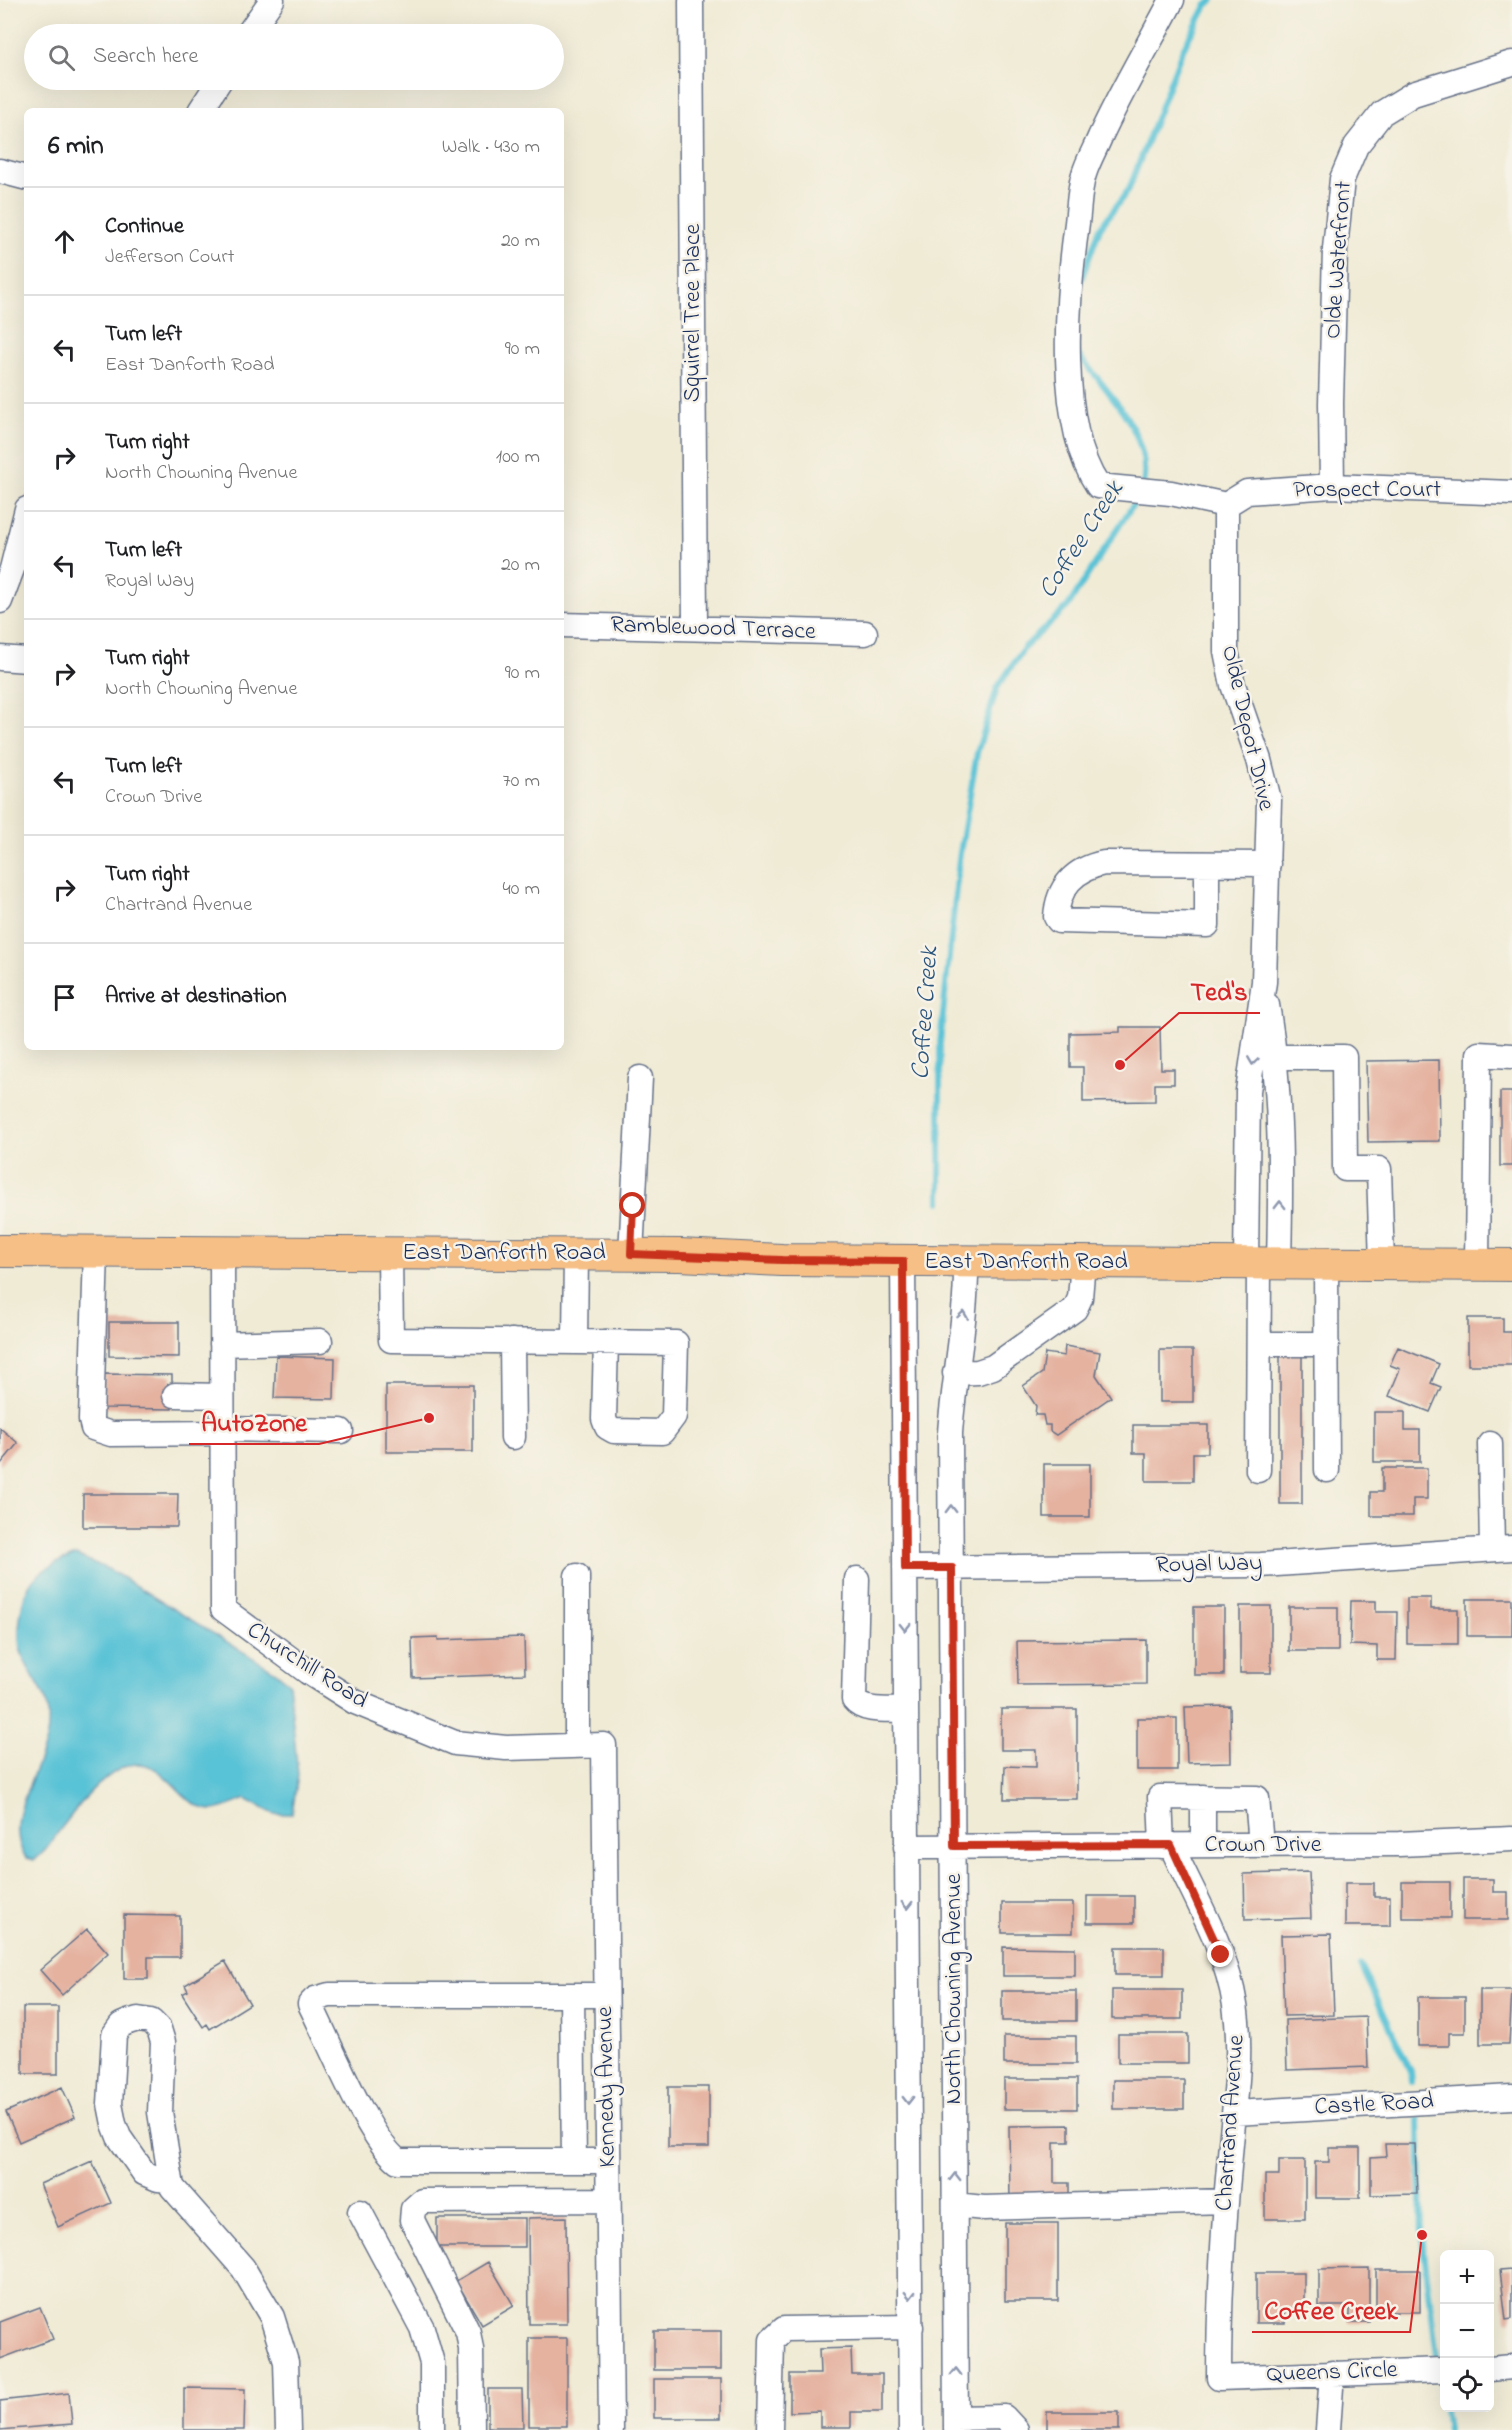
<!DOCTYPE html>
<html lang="en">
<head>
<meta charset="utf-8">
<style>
	:root { --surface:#fff; --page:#f6f6f6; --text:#202124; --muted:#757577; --line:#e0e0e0 }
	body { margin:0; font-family:"Indie Flower",sans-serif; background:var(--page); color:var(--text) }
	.controls { position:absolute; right:18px; bottom:18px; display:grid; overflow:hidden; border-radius:9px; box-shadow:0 6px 24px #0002 }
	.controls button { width:54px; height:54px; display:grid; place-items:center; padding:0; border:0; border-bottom:2px solid var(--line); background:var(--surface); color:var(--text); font:30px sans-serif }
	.stop { position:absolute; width:18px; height:18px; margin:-14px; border:4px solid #c8321e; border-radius:50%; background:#fff }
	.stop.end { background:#c8321e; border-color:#fff; box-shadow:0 2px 6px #0008 }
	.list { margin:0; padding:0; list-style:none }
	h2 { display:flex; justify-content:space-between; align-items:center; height:78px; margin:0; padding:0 24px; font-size:26px }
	h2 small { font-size:20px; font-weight:400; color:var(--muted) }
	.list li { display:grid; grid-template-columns:39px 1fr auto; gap:18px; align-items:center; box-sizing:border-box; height:108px; padding:0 24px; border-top:2px solid var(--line) }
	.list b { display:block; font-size:22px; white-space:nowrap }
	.list p { margin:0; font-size:20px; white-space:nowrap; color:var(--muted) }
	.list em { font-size:20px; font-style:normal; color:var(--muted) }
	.icon { flex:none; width:33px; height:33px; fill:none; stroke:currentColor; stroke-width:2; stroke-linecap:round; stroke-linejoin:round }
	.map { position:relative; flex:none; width:1512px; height:2430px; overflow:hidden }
	.search { position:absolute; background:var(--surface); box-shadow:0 6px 24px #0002; left:24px; top:24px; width:540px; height:66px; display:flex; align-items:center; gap:15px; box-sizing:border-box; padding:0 21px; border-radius:33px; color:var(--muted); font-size:22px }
	.panel { position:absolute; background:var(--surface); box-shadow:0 6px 24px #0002; left:24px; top:108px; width:540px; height:942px; border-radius:9px }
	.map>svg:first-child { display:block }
	.water { fill:#59c2d6; stroke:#3a789a; stroke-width:1.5 }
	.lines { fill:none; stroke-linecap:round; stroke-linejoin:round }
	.stream { stroke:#59c2d6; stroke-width:6 }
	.building { fill:#e5b2a0 }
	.minor-casing { stroke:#667188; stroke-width:27 }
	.major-casing { stroke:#667188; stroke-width:34 }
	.minor { stroke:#fff; stroke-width:24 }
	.major { stroke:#f5bf86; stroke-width:32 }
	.oneway { stroke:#8d97ae }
	.route { stroke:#c8321e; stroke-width:8 }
	.labels { text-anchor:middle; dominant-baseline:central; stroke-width:5; stroke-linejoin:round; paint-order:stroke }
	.street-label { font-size:24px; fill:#1b2f5e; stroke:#f7f3e8 }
	.water-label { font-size:26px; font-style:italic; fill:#2a547c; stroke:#f7f3e8 }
	.leader { fill:none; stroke:#d62828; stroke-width:2 }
	.callout-dot { fill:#d62828; stroke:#f7f3e8; stroke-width:2 }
	.callout-label { font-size:26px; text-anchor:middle; font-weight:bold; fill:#d62828; stroke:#f7f3e8; stroke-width:5; stroke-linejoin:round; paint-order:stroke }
</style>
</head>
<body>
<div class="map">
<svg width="1512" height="2430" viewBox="0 0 1512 2430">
	<rect width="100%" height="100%" fill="#f7f3e8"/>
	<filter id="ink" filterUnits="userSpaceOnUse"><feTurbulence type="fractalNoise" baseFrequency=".0167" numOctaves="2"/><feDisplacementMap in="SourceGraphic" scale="12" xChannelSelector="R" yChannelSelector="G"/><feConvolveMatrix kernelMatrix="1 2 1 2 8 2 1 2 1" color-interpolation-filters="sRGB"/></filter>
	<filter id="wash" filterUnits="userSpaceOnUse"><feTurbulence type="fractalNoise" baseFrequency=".008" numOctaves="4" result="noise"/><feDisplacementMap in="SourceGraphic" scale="24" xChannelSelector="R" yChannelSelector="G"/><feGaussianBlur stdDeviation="1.35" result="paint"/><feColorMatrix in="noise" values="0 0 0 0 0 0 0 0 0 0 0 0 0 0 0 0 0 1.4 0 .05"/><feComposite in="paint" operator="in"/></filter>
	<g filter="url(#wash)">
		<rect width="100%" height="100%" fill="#f0ebd5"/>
		<path class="water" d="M76 1555 110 1570 276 1672 289 1683 298 1775 292 1814H274L246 1799C236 1802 221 1811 211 1810 177 1807 163 1748 122 1768 99 1779 78 1806 63 1826 53 1838 47 1852 34 1860L26 1858C0 1820 44 1768 48 1729 51 1688 34 1687 22 1654 15 1637 21 1594 33 1580 45 1567 60 1561 76 1555Z"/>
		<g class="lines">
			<path class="stream" d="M1081 280 1100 228 1129 189 1182 51 1206 6 1213 0
				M1076 352C1105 389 1153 434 1143 485
				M940 1202V1043L959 859 977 753 997 688 1025 647 1068 606 1140 494
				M1361 1965 1411 2071 1412 2082
				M1419 2120 1422 2235 1438 2364
				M1439 2374 1447 2430"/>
		</g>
		<g id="blocks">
			<path class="building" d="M1120 1027H1160L1161 1069H1174V1084H1155V1101L1083 1102V1067H1070V1033L1120 1032Z
				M1439 1060 1440 1141 1368 1142 1366 1061Z
				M1500 1092H1512V1166H1500Z
				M1468 1318H1503V1332H1512V1365H1468Z
				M109 1322H179V1357L109 1356Z
				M1065 1346 1100 1352 1096 1375 1111 1397 1056 1435 1050 1431V1425H1045L1043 1415H1035L1036 1406 1023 1386 1042 1373 1045 1353 1064 1356Z
				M1398 1347 1439 1364 1431 1383 1441 1387 1430 1412 1389 1396 1400 1369 1390 1365Z
				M1160 1350H1193V1402H1160Z
				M1280 1350H1302V1504H1280Z
				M276 1356 335 1358 334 1399 274 1398Z
				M104 1374 172 1375V1409L104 1408Z
				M386 1385H473V1452H386Z
				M1374 1412H1405V1430H1420V1462H1374Z
				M1133 1425H1208V1453H1193V1481H1146V1453H1133Z
				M0 1428 18 1443 0 1465Z
				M1044 1464H1090V1517H1044Z
				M1382 1468H1427V1499H1413V1516H1371V1492H1382Z
				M83 1494H178L177 1527H83Z
				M1407 1598H1431V1609H1458V1644H1407Z
				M1467 1599H1512V1636H1467Z
				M1351 1601H1376V1612H1397L1396 1660H1377V1646L1350 1645Z
				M1240 1606H1271V1673H1240Z
				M1194 1607H1224V1675H1194Z
				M1289 1607H1338V1651H1289Z
				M438 1637V1640L524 1637 525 1674 413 1678 412 1638Z
				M1146 1640V1684L1018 1685 1017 1641Z
				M1230 1706 1231 1762 1187 1763 1185 1707Z
				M1001 1709H1077V1799H1004L1005 1766 1036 1767V1750H1001Z
				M1137 1718H1177V1770H1137Z
				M1309 1872 1311 1918 1245 1920 1244 1874Z
				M1463 1879H1493V1892H1508V1920H1463Z
				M1402 1882H1450V1918H1402Z
				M1345 1883H1374V1897H1390V1926H1345Z
				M1087 1896H1134V1923H1087Z
				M1002 1903H1073V1933H1002Z
				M124 1915 180 1916V1957H148V1979H124Z
				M87 1929 108 1953 62 1995 40 1970Z
				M1331 1934 1334 2015 1284 2016 1281 1935Z
				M1003 1947 1075 1948V1976H1003Z
				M1115 1947H1164V1975H1115Z
				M225 1961 250 2004 210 2029 207 2024 203 2027 182 1994 188 1991 185 1985Z
				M1112 1990H1182V2019H1112Z
				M1480 1990H1512L1509 2044H1480Z
				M1002 1991H1076V2021H1002Z
				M1418 1997H1465V2033H1449V2046H1418Z
				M23 2007H58V2074H23Z
				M1366 2017 1368 2067 1287 2070 1285 2020Z
				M1118 2034H1188V2063H1118Z
				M1004 2036H1076V2064H1004Z
				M1004 2079H1077V2109H1004Z
				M1113 2080H1184V2109H1113Z
				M62 2087 75 2117 19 2142 6 2112Z
				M668 2087H709V2147H668Z
				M1069 2125V2142H1054V2183H1069V2201L1010 2202 1009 2126Z
				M1385 2144H1415L1417 2194 1371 2195V2158L1386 2157Z
				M1329 2148H1360V2198H1315V2162H1329Z
				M1279 2160H1305V2219H1265V2175H1279Z
				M92 2161 111 2203 58 2227 40 2184Z
				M566 2217 567 2324H529L528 2218Z
				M437 2218H525V2247H437Z
				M1005 2223H1058V2301H1005Z
				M488 2262 514 2306 482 2325 456 2281Z
				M1369 2268V2322H1349V2306H1319V2269Z
				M1512 2269V2319L1506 2320 1500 2270Z
				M1376 2270H1420V2312H1376Z
				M1256 2273H1304V2308H1285V2323H1256Z
				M40 2307 53 2339 0 2359V2322Z
				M654 2331H721V2370H654Z
				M529 2338H567V2426H529Z
				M851 2348 852 2374H882V2412H851V2427H820V2411L790 2412V2374H820L819 2349Z
				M654 2379H721V2418H654Z
				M184 2388 245 2389 244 2430H184Z
				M488 2389H522L523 2427H488Z
				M69 2393 72 2424 0 2430V2401Z
				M1047 2412H1119V2430H1047Z"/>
		</g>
	</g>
	<g filter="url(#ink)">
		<use href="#blocks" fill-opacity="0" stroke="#667188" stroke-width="1.5"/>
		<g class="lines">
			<defs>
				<path id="minor" d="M691 0 695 627
					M1172 0C1148 46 1122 89 1100 137 1095 149 1088 161 1084 174 1079 189 1079 208 1077 223 1067 295 1056 424 1098 486L1171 493 1226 505
					M248 34 272 0
					M200 111 220 80
					M0 171 27 178
					M1332 486 1331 403 1335 249 1342 179 1356 146 1382 113 1413 94 1512 63
					M1226 505V651L1233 685 1259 760 1269 800 1264 982 1248 1091 1246 1263
					M1226 505 1247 492 1332 486 1512 493
					M0 601 12 569 27 509
					M561 625 865 633
					M0 658 27 660
					M1207 864V925L1059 921 1056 917C1058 887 1074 869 1104 863L1268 864
					M1267 1005C1282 1091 1281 1176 1279 1263
					M1277 1057H1344L1345 1169H1379L1382 1264
					M96 1251 91 1420 93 1428 111 1434 223 1433
					M222 1252 223 1609 308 1672 355 1702 455 1743 506 1748 604 1745 611 2430
					M390 1253 391 1340C486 1341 581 1342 676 1343L674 1416 662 1432 614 1431 607 1427 604 1419 606 1342
					M631 1254 640 1078
					M903 1261 911 2430
					M1326 1264 1327 1470
					M1477 1265 1479 1054 1512 1056
					M512 1341 513 1437
					M575 1342 576 1254
					M222 1344 320 1341
					M1259 1344H1327
					M955 1373 978 1372 993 1367 1075 1309 1080 1298 1083 1262
					M175 1395 222 1396
					M223 1429 341 1431
					M1490 1444 1492 1548
					M1258 1470 1259 1263
					M905 1568 1261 1565 1512 1548
					M577 1576V1746
					M857 1579 854 1700C864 1713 890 1709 905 1710
					M1203 1797V1845
					M1171 1845C1194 1896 1227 1950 1235 2005 1243 2055 1234 2106 1230 2155 1223 2230 1219 2303 1219 2378L1444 2370
					M1162 1846 1160 1797 1257 1798 1261 1845
					M906 1847 1399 1844 1512 1839
					M572 1995 574 2161
					M606 1995H329L315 1999 310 2004C329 2041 368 2139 398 2161H607
					M1235 2113 1512 2097
					M171 2180 158 2179 144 2173 119 2137 114 2124 110 2104 114 2035 121 2025 128 2022 138 2019 151 2021 159 2029 163 2042 160 2112 172 2187 243 2268 272 2317 286 2362 288 2430
					M955 2205 984 2208 1226 2201
					M360 2212 422 2328 432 2363V2430
					M1490 2369 1512 2367
					M956 2418 1004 2417 1016 2430
					M472 2430 471 2349 468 2332 412 2220 413 2209 422 2201 608 2200
					M770 2430 772 2340 784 2329 911 2327
					M956 2430 950 1433C954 1376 967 1319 966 1262
					M1328 2430 1332 2373"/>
				<path id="major" d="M0 1251 680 1255 782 1260 1512 1265"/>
			</defs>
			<use href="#minor" class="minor-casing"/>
			<use href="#major" class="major-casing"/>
			<use href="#minor" class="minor"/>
			<use href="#major" class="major"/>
		</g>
		<defs><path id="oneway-chevron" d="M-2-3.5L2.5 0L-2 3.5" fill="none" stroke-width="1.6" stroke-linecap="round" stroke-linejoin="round" transform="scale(1.5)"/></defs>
		<g class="oneway">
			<use href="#oneway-chevron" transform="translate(1253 1061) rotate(98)"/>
			<use href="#oneway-chevron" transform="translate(1280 1205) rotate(-90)"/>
			<use href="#oneway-chevron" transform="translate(963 1315) rotate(-82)"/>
			<use href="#oneway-chevron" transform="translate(951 1509) rotate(-91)"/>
			<use href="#oneway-chevron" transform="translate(905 1627) rotate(90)"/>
			<use href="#oneway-chevron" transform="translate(907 1905) rotate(90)"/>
			<use href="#oneway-chevron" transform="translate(908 2100) rotate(90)"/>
			<use href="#oneway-chevron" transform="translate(955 2177) rotate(-90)"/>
			<use href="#oneway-chevron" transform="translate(910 2295) rotate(89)"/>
			<use href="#oneway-chevron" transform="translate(956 2372) rotate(-90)"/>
		</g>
	</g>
	<g class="lines" filter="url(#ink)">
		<path class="route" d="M633 1206 631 1254 782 1260 903 1261 905 1568H952L954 1846 1171 1845 1221 1955"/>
	</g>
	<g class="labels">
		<g class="street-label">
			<text transform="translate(1339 260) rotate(-86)">Olde Waterfront</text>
			<text transform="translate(693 313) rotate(-90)">Squirrel Tree Place</text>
			<text x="1367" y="490">Prospect Court</text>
			<text transform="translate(713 629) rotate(2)">Ramblewood Terrace</text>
			<text transform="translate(1247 728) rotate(77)">Olde Depot Drive</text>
			<text x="504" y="1253">East Danforth Road</text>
			<text x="1026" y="1262">East Danforth Road</text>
			<text transform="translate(1209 1565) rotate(-1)">Royal Way</text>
			<text transform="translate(307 1666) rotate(33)">Churchill Road</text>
			<text x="1263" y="1845">Crown Drive</text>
			<text transform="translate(954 1989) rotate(-90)">North Chowning Avenue</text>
			<text transform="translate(607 2087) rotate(-91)">Kennedy Avenue</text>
			<text transform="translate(1374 2105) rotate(-3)">Castle Road</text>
			<text transform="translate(1231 2123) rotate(-86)">Chartrand Avenue</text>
			<text transform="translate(1332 2373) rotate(-2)">Queens Circle</text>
		</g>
		<g class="water-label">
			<text transform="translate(1082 540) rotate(-57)">Coffee Creek</text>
			<text transform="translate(926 1013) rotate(-86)">Coffee Creek</text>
		</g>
	</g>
	<path class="leader" d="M1120 1065L1179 1013H1260M429 1418L319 1444H189M1422 2235L1410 2332H1252"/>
	<g class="callout-dot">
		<circle cx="1120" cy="1065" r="6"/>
		<circle cx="429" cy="1418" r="6"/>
		<circle cx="1422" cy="2235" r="6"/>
	</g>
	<g class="callout-label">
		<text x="1219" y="1000">Ted's</text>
		<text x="254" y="1431">AutoZone</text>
		<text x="1331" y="2319">Coffee Creek</text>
	</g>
</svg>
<div class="controls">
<button>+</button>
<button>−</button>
<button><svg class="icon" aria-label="locate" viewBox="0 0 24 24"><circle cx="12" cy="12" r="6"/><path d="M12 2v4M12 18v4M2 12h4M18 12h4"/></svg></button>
</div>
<div class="stop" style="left:633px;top:1206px"></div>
<div class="stop end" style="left:1221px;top:1955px"></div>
<div class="search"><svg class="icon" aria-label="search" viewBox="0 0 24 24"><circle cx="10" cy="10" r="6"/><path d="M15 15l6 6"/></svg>Search here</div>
<section class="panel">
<h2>6 min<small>Walk · 430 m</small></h2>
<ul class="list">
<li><svg class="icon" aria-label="ahead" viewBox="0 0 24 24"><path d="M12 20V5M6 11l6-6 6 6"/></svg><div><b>Continue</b><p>Jefferson Court</p></div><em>20 m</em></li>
<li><svg class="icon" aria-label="left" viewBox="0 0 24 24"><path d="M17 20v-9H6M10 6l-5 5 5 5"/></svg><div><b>Turn left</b><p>East Danforth Road</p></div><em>90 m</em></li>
<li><svg class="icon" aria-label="right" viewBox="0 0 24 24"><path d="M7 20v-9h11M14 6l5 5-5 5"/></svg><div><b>Turn right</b><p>North Chowning Avenue</p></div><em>100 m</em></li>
<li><svg class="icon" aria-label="left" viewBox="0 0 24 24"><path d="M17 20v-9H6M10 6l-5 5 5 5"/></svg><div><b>Turn left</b><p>Royal Way</p></div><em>20 m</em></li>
<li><svg class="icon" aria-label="right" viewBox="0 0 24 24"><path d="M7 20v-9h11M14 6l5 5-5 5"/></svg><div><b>Turn right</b><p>North Chowning Avenue</p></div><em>90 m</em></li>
<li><svg class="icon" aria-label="left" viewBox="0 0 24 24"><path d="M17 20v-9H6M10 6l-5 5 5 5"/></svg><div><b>Turn left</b><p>Crown Drive</p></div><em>70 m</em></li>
<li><svg class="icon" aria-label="right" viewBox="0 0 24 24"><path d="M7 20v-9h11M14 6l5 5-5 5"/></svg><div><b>Turn right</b><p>Chartrand Avenue</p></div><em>40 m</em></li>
<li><svg class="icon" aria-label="arrive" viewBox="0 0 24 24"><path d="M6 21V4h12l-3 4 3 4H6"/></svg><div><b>Arrive at destination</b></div></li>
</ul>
</section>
</div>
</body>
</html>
